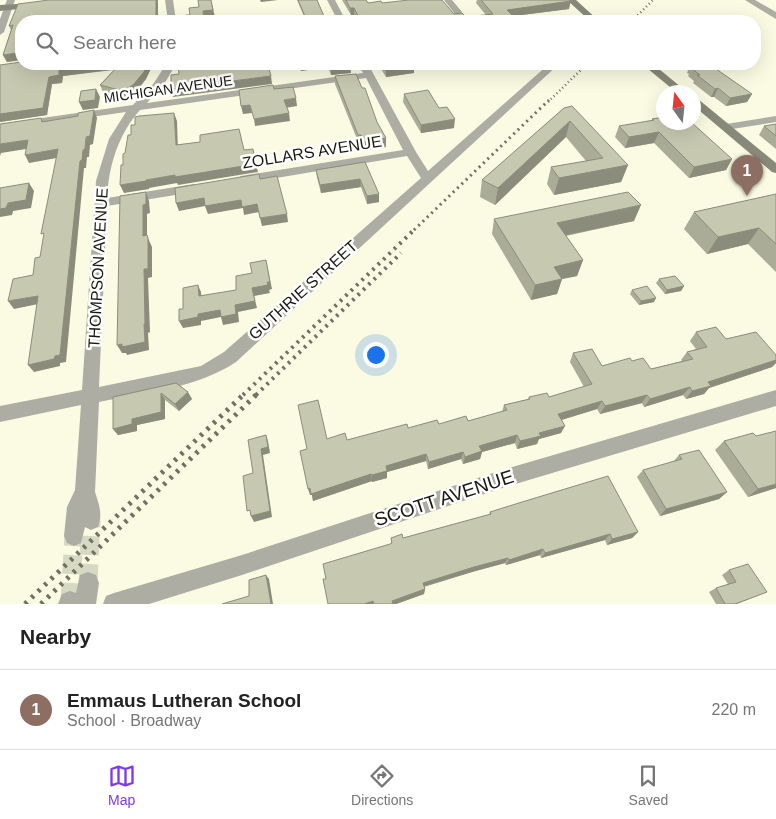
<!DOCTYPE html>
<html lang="en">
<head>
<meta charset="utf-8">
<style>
	:root { --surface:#fff; --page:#f6f6f6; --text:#222; --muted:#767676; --line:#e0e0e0; --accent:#7c3aed }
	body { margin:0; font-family:Arial,sans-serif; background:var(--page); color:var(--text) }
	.compass { position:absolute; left:656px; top:85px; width:45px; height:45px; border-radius:50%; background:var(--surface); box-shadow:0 5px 20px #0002; rotate:345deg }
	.you { position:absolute; left:375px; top:354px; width:18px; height:18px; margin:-12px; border:4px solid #fff; border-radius:50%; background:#1a73e8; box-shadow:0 0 0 8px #1a73e833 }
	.badge { display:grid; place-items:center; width:32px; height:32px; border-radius:50%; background:var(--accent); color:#fff; font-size:16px; font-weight:700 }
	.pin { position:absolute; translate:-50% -41px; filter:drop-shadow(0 1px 2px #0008) }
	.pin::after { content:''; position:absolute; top:26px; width:18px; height:15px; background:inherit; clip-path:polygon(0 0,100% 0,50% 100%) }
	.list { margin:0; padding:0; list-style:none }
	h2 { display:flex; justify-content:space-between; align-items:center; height:65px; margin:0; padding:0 20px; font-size:21px }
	h2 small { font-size:16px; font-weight:400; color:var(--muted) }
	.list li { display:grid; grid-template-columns:32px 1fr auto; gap:15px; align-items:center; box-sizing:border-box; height:80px; padding:0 20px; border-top:1px solid var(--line) }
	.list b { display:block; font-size:19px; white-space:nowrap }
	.list p { margin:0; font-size:16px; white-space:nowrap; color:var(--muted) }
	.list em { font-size:16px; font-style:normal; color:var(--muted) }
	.icon { flex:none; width:28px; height:28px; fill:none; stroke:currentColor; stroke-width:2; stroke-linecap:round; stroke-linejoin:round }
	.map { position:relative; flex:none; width:776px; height:604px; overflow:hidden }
	.search { position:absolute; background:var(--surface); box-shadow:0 5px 20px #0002; left:15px; right:15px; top:15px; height:55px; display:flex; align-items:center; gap:12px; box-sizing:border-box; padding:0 18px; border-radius:20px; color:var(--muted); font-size:19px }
	.sheet { height:145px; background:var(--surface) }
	nav { display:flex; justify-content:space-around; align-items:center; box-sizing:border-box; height:70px; border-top:1px solid var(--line); background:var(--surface); font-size:14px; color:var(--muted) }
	nav a { display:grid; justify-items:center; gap:2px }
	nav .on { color:var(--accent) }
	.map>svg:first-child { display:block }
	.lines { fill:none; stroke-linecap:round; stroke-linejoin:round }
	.minor-tunnel { stroke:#d8d9c3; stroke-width:19; stroke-dasharray:19 9; stroke-linecap:butt }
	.minor { fill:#adada3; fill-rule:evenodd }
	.secondary { fill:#888979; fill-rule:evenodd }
	.rail-far3 { stroke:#707162; stroke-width:2.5; stroke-dasharray:1 3; stroke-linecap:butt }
	.rail-far2 { stroke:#707162; stroke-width:3; stroke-dasharray:2 4; stroke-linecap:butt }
	.rail-far1 { stroke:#707162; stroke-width:4; stroke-dasharray:2.5 5; stroke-linecap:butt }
	.rail { stroke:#707162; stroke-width:5; stroke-dasharray:3 6; stroke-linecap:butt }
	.wall { fill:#abac97 }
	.shaded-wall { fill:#8b8c7b }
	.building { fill:#c7c8b0; stroke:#8b8c7b }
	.labels { text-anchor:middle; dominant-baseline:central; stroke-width:5; stroke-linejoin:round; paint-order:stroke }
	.far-street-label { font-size:14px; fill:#191911; stroke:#fff }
	.street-label { font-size:16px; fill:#191911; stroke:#fff }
	.near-street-label { font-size:19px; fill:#191911; stroke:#fff }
</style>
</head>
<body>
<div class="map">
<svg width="776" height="604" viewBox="0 0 776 604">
	<rect width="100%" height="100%" fill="#fafbe2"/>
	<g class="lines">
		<path class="minor-tunnel" d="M88 583 91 520
			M70 602 74 536"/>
		<path class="minor" d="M7 0H15L4 32 0 35V19Z
			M165 0H173L176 21H168Z
			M327 0H335L346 21H338Z
			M444 0H452L462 12 461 14H455Z
			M745 0H755L776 12V19Z
			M166 64H176L166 81 147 103 363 73 358 64H368L416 152 428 171 549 64H559L236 362C197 388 144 393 99 402L95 492C99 504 103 515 98 527L91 530 85 527 81 543 74 546 67 543 64 536 67 507 75 490 81 405 0 422V406L82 390 96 181 109 139 126 112 0 130V124L133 105 154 83ZM366 78 403 150 241 176 235 180 241 184 407 156 421 178 224 352 201 366 99 387 107 206 194 192 200 188 194 184 107 198C109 165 118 135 140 110Z
			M776 116V122L726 130 720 127 726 124Z
			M776 390V406L499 489 242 575 149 604H103L106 596 114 593 242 555 499 471Z
			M88 572 96 575 99 583 96 604H58L62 594 70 591 76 593 80 575Z"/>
		<path class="secondary" d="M567 0H576L599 21H590Z
			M34 3H37V7L0 11V5Z
			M642 64H653L687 92H676Z
			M694 98 698 99 776 163V173L772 172 694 106Z"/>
		<path class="rail-far3" d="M632 21 653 0
			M548 102 587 64"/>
		<path class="rail-far2" d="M414 230 549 100"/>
		<path class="rail-far1" d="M243 395 415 229
			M256 395 401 253"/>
		<path class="rail" d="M25 604 244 394
			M41 604 257 394"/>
	</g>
	<path class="wall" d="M49 0H158V21H21V60L7 62 3 55 11 30 9 26Z
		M297 0H317L326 21H306Z
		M342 0H366L368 3H382L454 14 466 17 486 15 476 3 477 0H569V9L513 16 518 21H357L354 15H351Z
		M153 64 146 79 135 93 126 99 103 92 100 85 114 70 63 76 62 83 52 84 47 115 0 122V65Z
		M298 64H349L350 67 351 73 331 75 328 67 301 71Z
		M378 64H458L414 69V73L386 77Z
		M690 64 752 94 747 102 726 106 714 97H711L693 83 694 81 688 76 689 74 687 73Z
		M335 76 386 138V147L365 150 362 143 359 144 335 84Z
		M404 94 439 108 454 128 421 133 403 102Z
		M564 108 628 165 621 182 554 195 547 184 551 167 586 161 566 137 495 205 480 197 482 180Z
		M652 119 732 159 726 170 689 178 654 143 625 148 615 137 619 126 652 121Z
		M776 124V149L759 135 764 126Z
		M365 162 379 202 367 204 361 187 321 193 317 178 316 170Z
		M776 194V272L748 244 707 254 684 229 694 212Z
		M494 219 634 221 566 236 583 260 577 276 562 279 557 294 531 300 492 234Z
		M659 279 684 286 681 291 665 294 656 283Z
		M632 290 654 302 639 305 630 294Z
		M696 332 726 339 776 355V363L772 367 709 388 704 394 686 399 683 395 644 407 642 403 600 414 597 409 561 420V433L539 439 537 444 517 449 515 443 482 452 480 459 463 464 461 459 428 469 426 461 387 472V478L372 482V481L313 501 312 495H310L307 449 327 439 347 440 408 428 468 421 502 412 504 405 528 399 529 397H549L584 387 570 362 573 353 602 366 632 361 651 369 682 361 681 360 687 352 696 349 690 341Z
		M176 383 192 399 179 411 165 400V419L137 425V431L118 435 113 429Z
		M724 441 776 488 748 497 715 450Z
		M679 455 727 492 719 499 660 516 637 477 643 470 673 462Z
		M490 512 638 532 632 538 607 545 605 540 541 558 540 555 506 565 505 563 472 572 424 587 425 589 424 594 396 604H328L326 579 391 544V538H403L489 515Z
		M729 570 767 592 737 604H716L709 592 716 588 728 584 722 575Z"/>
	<path class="shaded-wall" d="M156 0H158V21H156Z
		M211 0 215 17 204 18V21L203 11Z
		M260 0H278L261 2Z
		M571 1 569 9 506 17 507 10Z
		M350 8H354V15H351Z
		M17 53 21 60 7 62 3 55Z
		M99 64H124L125 68 63 76 62 83 52 84 47 115 0 122V114L59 68Z
		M147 64H153L146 79 135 93 126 99 123 91Z
		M310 64H328V67L301 71 300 65Z
		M413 64H458L414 69V73L386 77V69Z
		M350 67 351 73 331 75V70Z
		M271 76 272 84 173 97 171 89Z
		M718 88 714 97H711L715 89Z
		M96 89 100 97 98 108 83 110 79 102Z
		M752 94 747 102 726 106 730 98Z
		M296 98 297 106 285 108 284 100Z
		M250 105 252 113 243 114 241 106Z
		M94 110 97 118 93 144 90 145 89 157H87L86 168H84L66 362 60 363V366L34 372 28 365 55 356 80 161Z
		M174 113 177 121 178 153 176 145Z
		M289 113 290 121 255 126 254 119Z
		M455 119 454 128 421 133V125Z
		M570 121 566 137 495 205 498 188Z
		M659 132 654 143 625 148 629 137Z
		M358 135H361L362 143 359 144Z
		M386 138V147L365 150 364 142Z
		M28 140 32 148 1 153 0 156V144Z
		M58 149 62 157 29 163 25 155Z
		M732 159 726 170 689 178 694 167Z
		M256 164 258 172 178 185 177 183 149 188V189L124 193 120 185 146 180 175 175Z
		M628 165 621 182 554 195 559 178Z
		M360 179 361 187 321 193 320 185Z
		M29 183 34 191 31 208 13 211 12 215 0 217V209L8 203Z
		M146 192 149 201 150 213 147 214V245L143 236V205Z
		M379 194V202L367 204V196Z
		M204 198 241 200 257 204 259 212 244 215 243 208 208 214 205 206 179 211 176 203Z
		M641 205 634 221 552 238 557 223Z
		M287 214 288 222 262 226 260 218Z
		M759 228 748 244 707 254 718 237Z
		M148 238 152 247V277L148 278 150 332 148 333 149 350 127 355 126 353H122L117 345 122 344 144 324V269Z
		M266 260 272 289 269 290 270 293 254 296 257 308 238 312 239 322 223 325 221 317 201 321V325L183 328 179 321 198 314 235 305Z
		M583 260 577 276 562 279 557 294 531 300 535 285 554 267Z
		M198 285 201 292 202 304 199 296Z
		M684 286 681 291 665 294 667 290Z
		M38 296 43 303 14 309 8 301Z
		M656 298 654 302 639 305 641 301Z
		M776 360V363L772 367 709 388 704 394 686 399 692 391 708 382Z
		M690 387 683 395 644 407 650 399Z
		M188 392 192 399 179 411 175 404Z
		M161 393 165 400V419L137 425V431L118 435 113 429 132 419Z
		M647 395 642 403 600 414 605 406Z
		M602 401 597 409 555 422 558 414Z
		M565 426 561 433 539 439 537 444 517 449 520 441 539 433Z
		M266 435 268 441 270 453 263 455 272 517 254 522 251 516 261 449Z
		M517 435 515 443 482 452 480 459 463 464 465 457 479 446Z
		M463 452 461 459 428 469 429 462Z
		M426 454V461L387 472V478L372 482V475L386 466Z
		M371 474 372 481 313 501 312 495H310L308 489Z
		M776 484V488L748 497 758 489Z
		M727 492 719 499 660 516 666 509Z
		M638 532 632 538 607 545 612 539Z
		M610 534 605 540 541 558 545 553Z
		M543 549 540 555 506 565 509 560Z
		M508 558 505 563 472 572 422 587 423 583 474 567Z
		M266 575 269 579 273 604H271Z
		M425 589 424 594 396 604H392V601Z
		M373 601V604H364Z"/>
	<path class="building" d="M49 0H156V21H21V53H17L3 55 13 25 9 26 18 4Z
		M198 0H211L213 10 203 11 204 21H188L186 15H190L189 8 199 7Z
		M298 0H317L326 21H307Z
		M346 0H366L368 3 381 1 382 3 409 0H442L454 14 462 13 466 17 493 14 481 0H569L571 1 507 10 518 21H361L354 8H350Z
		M21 62V64H99L59 68V75L49 77 43 108 0 114V65Z
		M120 64H147L144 72 133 85 123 91 100 85Z
		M178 64H239L240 67 268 65 271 76 171 89V75L179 74Z
		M328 64H349L350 67 331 70Z
		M383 64H414V65L386 69Z
		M690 64H709L752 94 730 98 718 88 715 89 697 75H700L691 68 694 67Z
		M356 74 362 88H365L377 122 386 138 364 142 361 135H358L335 76Z
		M273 85 274 89 293 87 296 98 284 100 289 113 254 119 250 105 241 106 239 90Z
		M96 89 95 100 79 102 81 91Z
		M428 90 439 108 447 107 455 119 421 125 404 94Z
		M572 106 628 165 559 178 551 167 603 158 570 121 498 188 482 180 564 108Z
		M94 110 90 136 86 137 85 149 83 150 82 160 80 161 60 355 55 356 54 359 28 365 38 296 8 301 13 279 33 275 35 258 40 257 44 233 41 234 58 149 25 155 28 140 0 144V124L41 118 42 122 78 116V113Z
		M174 113 176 145 200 142V135L239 129 244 150 253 149 256 164 175 177V175L146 180V181L120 185 121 165H123V154L125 153 128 135H131V125H135V117L139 116Z
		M664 117V122H691L732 159 694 167 659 132 629 137 619 126 654 120 652 119Z
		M776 124V136L764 126Z
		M365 162 379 194 367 196 360 179 320 185 316 170Z
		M259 174 260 179 277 176 287 214 260 218 257 204 242 207 241 200 205 206 204 198 176 203 175 188Z
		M29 183 26 200 8 203 6 208 0 209V188Z
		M146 192V204L143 205V236L147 235 148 238V269H144L145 324H144L145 342 122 347V344L117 345 120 196Z
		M628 192 641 205 557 223 583 260 554 267 562 279 535 285 494 219Z
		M776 194V244L759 228 718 237 694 212Z
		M266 260 270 282H267L268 285 252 288 255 301 235 305 236 314 221 317 220 310 198 314V317L179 321V309H183V288L198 285 199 296 236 290V276L252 273 250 263Z
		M675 276 684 286 667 290 659 279Z
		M647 286 656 298 641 301 632 290Z
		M716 327 726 339 756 332 776 355V360L708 382 711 386 692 391 690 387 650 399 647 395 605 406 602 401 558 414 565 426 539 433 541 436 520 441 517 435 479 446 482 451 465 457 463 452 429 462 426 454 386 466 387 471 372 475 371 474 311 494 310 488 308 489 300 451 307 449 298 405 318 400 327 439 345 433 347 440 407 424 408 428 437 420 439 424 466 416 468 421 507 410 504 405 530 399 529 397 547 393 549 397 592 384 573 353 592 349 602 366 630 358 632 361 643 358 651 369 693 359 687 352 707 347 696 332Z
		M176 383 188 392 175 404 161 393V412L132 419V424L113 429V397Z
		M776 431V484L758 489 724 441 753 433 756 436Z
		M266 435 268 447 261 449 270 511 251 516 250 510 247 511 243 476 253 473 248 440Z
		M699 450 727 492 666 509 643 470 682 459 679 455Z
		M608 476 638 532 612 539 610 534 545 553 543 549 509 560 508 558 474 567 423 583 425 589 392 601 393 604H374L373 601 364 604H328L323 579H326L323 564 390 544 392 543 391 538 402 534 403 538 491 514 490 512 522 502Z
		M748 564 767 592 735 604H725L716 588 736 582 729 570Z
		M266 575 271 604H222L249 596V580Z"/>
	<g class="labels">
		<g class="far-street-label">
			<text transform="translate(168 89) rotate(-8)">MICHIGAN AVENUE</text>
		</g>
		<g class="street-label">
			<text transform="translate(312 152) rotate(-9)">ZOLLARS AVENUE</text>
			<text transform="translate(98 268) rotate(-87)">THOMPSON AVENUE</text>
			<text transform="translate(303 290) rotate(-42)">GUTHRIE STREET</text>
		</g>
		<g class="near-street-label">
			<text transform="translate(444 498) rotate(-18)">SCOTT AVENUE</text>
		</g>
	</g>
</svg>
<svg class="compass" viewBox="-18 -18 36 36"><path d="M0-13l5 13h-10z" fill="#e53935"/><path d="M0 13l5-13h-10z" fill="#767676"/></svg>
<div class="you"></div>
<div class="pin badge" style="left:747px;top:196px;background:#8d6e63">1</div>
<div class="search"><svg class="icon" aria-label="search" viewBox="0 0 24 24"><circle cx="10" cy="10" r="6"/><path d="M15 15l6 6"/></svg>Search here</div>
</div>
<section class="sheet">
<h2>Nearby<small></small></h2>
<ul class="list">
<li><span class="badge" style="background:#8d6e63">1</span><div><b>Emmaus Lutheran School</b><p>School · Broadway</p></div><em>220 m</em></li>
</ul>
</section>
<nav>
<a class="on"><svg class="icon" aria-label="map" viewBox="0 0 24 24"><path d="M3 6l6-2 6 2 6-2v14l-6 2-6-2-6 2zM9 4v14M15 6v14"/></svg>Map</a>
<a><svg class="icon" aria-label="directions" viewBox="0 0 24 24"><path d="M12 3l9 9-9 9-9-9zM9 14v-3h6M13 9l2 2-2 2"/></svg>Directions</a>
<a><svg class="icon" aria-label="saved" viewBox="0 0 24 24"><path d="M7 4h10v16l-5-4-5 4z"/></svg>Saved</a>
</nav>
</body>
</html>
